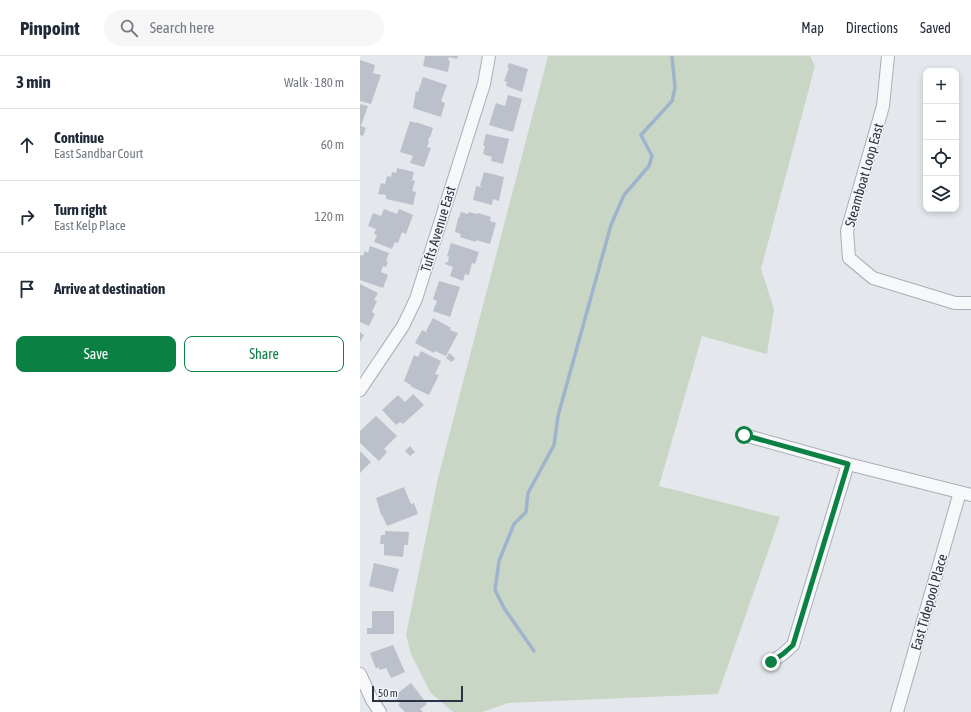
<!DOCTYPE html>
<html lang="en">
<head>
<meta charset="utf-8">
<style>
	:root { --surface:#fff; --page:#f6f6f7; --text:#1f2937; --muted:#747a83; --line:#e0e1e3; --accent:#0b8043 }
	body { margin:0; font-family:"Asap Condensed",sans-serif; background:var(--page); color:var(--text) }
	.controls { position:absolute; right:12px; top:12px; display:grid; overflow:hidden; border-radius:8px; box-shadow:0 2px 6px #0003 }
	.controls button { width:36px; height:36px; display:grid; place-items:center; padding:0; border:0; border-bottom:1px solid var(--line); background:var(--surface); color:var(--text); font:20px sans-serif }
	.scale { position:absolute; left:12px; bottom:10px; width:91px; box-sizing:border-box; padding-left:4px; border:2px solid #2b3445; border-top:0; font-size:11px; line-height:14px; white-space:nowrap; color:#2b3445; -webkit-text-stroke:3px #f4f6f9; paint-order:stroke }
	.stop { position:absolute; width:12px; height:12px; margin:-9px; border:3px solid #0b8043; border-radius:50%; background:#fff }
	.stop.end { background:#0b8043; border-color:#fff; box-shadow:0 1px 4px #0008 }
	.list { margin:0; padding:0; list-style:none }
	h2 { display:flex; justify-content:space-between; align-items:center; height:52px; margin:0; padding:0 16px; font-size:17px }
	h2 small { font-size:13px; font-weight:400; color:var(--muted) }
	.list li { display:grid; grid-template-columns:26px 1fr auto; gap:12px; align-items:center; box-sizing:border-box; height:72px; padding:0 16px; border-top:1px solid var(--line) }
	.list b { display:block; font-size:15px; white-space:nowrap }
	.list p { margin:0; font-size:13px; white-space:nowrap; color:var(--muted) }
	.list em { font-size:13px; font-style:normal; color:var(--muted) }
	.actions { display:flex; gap:8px; padding:12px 16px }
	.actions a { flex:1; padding:9px 0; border:1px solid var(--accent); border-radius:8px; text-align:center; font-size:14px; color:var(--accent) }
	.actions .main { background:var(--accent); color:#fff }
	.icon { flex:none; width:22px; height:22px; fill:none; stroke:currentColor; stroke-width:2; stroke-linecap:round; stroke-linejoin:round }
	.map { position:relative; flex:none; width:611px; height:656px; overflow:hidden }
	header { display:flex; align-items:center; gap:24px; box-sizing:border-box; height:56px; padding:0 20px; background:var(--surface); border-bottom:1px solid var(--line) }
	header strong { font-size:19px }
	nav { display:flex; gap:22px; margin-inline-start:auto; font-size:14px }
	.search { width:280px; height:36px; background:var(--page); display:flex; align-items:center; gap:10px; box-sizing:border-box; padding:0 14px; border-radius:22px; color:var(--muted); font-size:15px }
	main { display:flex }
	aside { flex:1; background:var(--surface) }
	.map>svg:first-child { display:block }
	.green { fill:#c9d6c5 }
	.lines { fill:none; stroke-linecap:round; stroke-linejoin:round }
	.stream { stroke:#9fb4cc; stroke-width:3.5 }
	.building { fill:#bbc0ca }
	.minor-casing { stroke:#a9aeb7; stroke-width:14 }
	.minor { stroke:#f7f8fa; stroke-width:12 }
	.route { stroke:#0b8043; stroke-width:5 }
	.labels { text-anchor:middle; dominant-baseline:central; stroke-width:3; stroke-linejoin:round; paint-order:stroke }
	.street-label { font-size:14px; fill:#2b3445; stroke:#f4f6f9 }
</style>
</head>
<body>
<header>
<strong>Pinpoint</strong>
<div class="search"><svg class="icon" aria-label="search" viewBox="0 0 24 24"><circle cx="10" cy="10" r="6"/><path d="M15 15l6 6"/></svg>Search here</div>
<nav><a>Map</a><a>Directions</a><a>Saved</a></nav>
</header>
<main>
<aside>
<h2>3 min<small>Walk · 180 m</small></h2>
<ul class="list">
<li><svg class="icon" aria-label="ahead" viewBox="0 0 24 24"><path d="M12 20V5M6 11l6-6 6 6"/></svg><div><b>Continue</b><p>East Sandbar Court</p></div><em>60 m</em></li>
<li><svg class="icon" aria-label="right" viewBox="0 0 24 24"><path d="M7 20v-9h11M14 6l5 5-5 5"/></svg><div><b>Turn right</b><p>East Kelp Place</p></div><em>120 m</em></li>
<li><svg class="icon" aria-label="arrive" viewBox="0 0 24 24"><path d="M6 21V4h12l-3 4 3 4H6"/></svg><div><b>Arrive at destination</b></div></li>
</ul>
<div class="actions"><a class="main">Save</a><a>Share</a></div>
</aside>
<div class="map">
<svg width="611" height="656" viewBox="0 0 611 656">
	<rect width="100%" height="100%" fill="#e4e7ec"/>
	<path class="green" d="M188 0H450L455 10 401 213 414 253 407 298 342 280 299 430 420 461 358 638 148 647 122 656H93L70 636 51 598 46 579 78 422Z"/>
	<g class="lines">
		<path class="stream" d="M174 595 144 552 135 534 139 505 154 468 166 456 168 437 194 389 198 360 251 169 264 139 289 110 292 100 281 79 312 45 315 32 312 0"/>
	</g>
	<path class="building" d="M65 0H98L97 3 89 1 88 4 90 5 88 16 63 10Z
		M0 4 15 9 13 17 21 19 11 48 0 45Z
		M149 7 168 13 162 36 146 30 147 26 144 25 149 12 147 11Z
		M63 21 87 29 81 45 85 47 81 61 53 52 56 35 58 36Z
		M148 39 162 43 153 76 129 69 136 47 145 50Z
		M0 48 8 50 1 70 6 72 3 80 0 79Z
		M50 65 56 67V66L73 72 70 82 69 81 68 85H69L67 91 71 92 64 111 50 107 53 100 40 96Z
		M126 78 149 83 143 108 131 105 132 101 123 98 125 90 123 89Z
		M37 112 54 116 52 124 55 125 52 135 56 136 53 149 26 143V139L18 138 21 127 25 128 27 120 31 121 32 116 36 117Z
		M124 116 144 121 139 145 133 143 132 149 113 144 116 130 121 131 122 130H120Z
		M24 153 37 158 39 153 53 159 46 178 42 176 38 187 35 186 32 193 14 186 17 179 14 178 16 173 8 170 13 157 21 160Z
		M101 156 108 158 109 156 117 158 118 157 131 161 130 165 136 167 130 188 116 184V186L100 181 101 178 95 176 98 162H99Z
		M91 187 119 196 115 208 112 207 109 219 105 218 103 225 90 220 93 211 85 208 86 206H88L89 201 87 200Z
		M10 190 29 197 26 205 28 206 26 211 23 210 21 216 28 219 23 232 0 224V199L3 200 5 195 8 197Z
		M79 225 100 231 90 261 73 255 77 245 73 243Z
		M0 228 18 237 14 244 17 245 12 256 15 258 9 270 0 266Z
		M73 262 91 272 90 274 98 277 86 300 75 295 74 297 55 287 62 274 68 277 66 275Z
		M0 276 4 279 0 286Z
		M61 295 81 305 75 318 79 319 69 339 50 330 51 329 44 325 54 299 58 301Z
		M89 297 95 302 92 306 86 302Z
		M53 338 64 349 43 368 40 366 36 369 22 354 38 339 45 346Z
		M16 360 37 380 24 393 27 396 19 405 0 387V375Z
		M50 390 55 396 50 400 45 395Z
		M0 395 11 406 0 417Z
		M44 431 51 448 54 447 58 458 27 470 22 459H21L16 442Z
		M25 475 49 476 48 489H44L43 501 24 499V488H20L21 479H25Z
		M14 507 39 513 33 536 9 530Z
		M12 555H34V578H7V572H12Z
		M33 589 45 616 31 622 26 612 20 614 18 611 16 613 10 597Z
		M51 627 67 648 60 653 63 656H45L38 649 40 648 34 640Z"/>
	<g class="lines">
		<defs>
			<path id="minor" d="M528 0 523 50 487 175 489 202 513 222 595 247H611
				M0 334 43 270 56 243 124 28 129 0
				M384 379 488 408 611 439
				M411 606 423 598 433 589 488 408
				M0 618 12 644 20 656
				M537 656 600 436"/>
		</defs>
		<use href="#minor" class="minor-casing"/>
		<use href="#minor" class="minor"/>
	</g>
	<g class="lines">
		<path class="route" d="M384 379 488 408 433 589 423 598 411 606"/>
	</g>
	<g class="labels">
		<g class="street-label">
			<text transform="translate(504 119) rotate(-74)">Steamboat Loop East</text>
			<text transform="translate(78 173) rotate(-73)">Tufts Avenue East</text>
			<text transform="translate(569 546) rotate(-74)">East Tidepool Place</text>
		</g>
	</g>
</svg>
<div class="controls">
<button>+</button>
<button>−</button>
<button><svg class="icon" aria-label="locate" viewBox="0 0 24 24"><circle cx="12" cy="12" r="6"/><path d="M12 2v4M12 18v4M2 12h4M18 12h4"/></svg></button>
<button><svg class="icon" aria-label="layers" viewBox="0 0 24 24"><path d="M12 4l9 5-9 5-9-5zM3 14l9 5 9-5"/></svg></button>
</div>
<div class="scale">50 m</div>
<div class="stop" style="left:384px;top:379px"></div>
<div class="stop end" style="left:411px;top:606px"></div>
</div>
</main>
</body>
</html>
